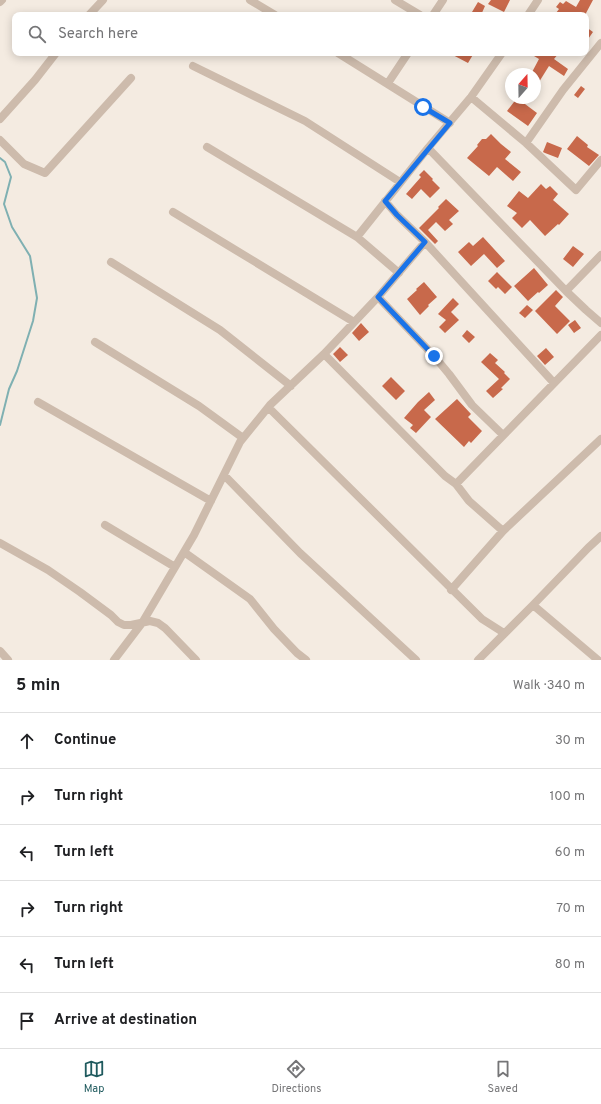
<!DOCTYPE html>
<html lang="en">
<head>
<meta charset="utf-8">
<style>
	:root { --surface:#fff; --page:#f2f2f2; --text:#202124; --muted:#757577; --line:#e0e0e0; --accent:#1f5a5e }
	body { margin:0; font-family:Overpass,sans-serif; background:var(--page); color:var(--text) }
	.compass { position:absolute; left:505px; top:68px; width:36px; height:36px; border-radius:50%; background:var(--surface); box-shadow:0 2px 10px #0003; rotate:20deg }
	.stop { position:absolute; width:12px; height:12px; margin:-9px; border:3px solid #1a73e8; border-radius:50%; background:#fff }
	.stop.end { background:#1a73e8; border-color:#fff; box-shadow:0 1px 4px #0008 }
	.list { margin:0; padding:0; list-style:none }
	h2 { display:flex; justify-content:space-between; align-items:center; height:52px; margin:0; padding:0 16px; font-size:17px }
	h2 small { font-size:13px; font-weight:400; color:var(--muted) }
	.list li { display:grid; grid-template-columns:26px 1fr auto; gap:12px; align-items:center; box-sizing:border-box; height:56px; padding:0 16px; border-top:1px solid var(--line) }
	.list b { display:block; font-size:15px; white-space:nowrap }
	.list em { font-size:13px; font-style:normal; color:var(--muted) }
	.icon { flex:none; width:22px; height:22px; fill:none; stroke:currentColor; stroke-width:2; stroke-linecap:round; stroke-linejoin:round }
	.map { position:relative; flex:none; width:601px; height:660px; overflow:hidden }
	.search { position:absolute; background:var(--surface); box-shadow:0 2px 10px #0003; left:12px; right:12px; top:12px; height:44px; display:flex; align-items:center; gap:10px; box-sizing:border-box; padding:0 14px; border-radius:8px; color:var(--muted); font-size:15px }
	.sheet { height:388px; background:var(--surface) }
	nav { display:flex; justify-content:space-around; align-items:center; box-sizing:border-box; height:56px; border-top:1px solid var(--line); background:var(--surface); font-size:11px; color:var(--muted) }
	nav a { display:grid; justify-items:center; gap:2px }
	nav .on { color:var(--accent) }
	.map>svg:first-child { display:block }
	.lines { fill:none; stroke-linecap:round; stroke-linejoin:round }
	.stream { stroke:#7fb0b2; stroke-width:2 }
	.building { fill:#c8694b }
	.street { stroke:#cdbbac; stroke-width:8 }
	.route { stroke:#1a73e8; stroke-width:5 }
</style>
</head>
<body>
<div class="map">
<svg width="601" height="660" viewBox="0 0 601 660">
	<rect width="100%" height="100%" fill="#f4ebe1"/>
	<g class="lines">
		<path class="stream" d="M0 158 5 162 11 177 4 204 12 227 30 256 37 298 33 321 17 371 9 389 0 425"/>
	</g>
	<path class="building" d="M491 0H510L504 12 488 4Z
		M580 0H593L585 15H559L556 13 559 9 556 7 560 2 563 4 566 1 576 7Z
		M478 2 485 6 481 15H477L472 12Z
		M586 27 593 32 586 42Z
		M449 53H474L468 63Z
		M529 53H559L554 59 568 69 564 76 549 66 539 82 535 80V74H531L539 59Z
		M581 86 585 89 578 98 574 95Z
		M517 98 537 113 528 126 507 111Z
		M491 134 501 144 511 152 505 159 521 172 513 181 497 167 489 176 467 158 478 146 477 145 482 139H486Z
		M577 136 588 145 587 147 599 155 589 166 567 149Z
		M547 142 562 148 558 158 545 153 543 152Z
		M424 170 433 179 432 180 440 188 430 198 421 189 412 199 406 194 421 177 419 175Z
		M541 184 546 189 550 186 558 194 553 200 569 214 559 225 558 224 545 236 530 220 522 228 512 218 517 213 507 206 519 191 528 198Z
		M446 199 459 211 449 220 453 224 445 231 436 222 428 230 438 241 435 244 419 228 439 208 438 207Z
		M483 237 505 261 497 268 484 254 471 266 458 252 469 242 473 246Z
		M573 246 584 254 573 267 563 259Z
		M534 268 548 285 539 293 538 292 528 301 514 286Z
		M497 272 512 287 505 294 498 287 496 289 488 281Z
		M424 282 437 297 428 305 429 306 420 315 407 299 417 290 416 289Z
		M556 290 563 297 555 306 570 321 557 334 535 311Z
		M453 298 459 304 451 312 459 320 445 333 439 327 446 320 438 314Z
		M527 305 533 310 525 318 519 313Z
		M575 320 581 328 574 333 568 325Z
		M361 323 369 332 359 341 352 333Z
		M467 330 475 337 469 343 462 336Z
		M340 347 348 355 340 362 333 354Z
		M546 348 554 357 545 365 537 356Z
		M490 353 498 360 495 363 505 372 504 373 510 379 501 388 503 389 493 398 486 391 499 379 481 362Z
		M391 377 405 391 396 400 382 386Z
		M429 392 435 400 424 410 431 417 416 433 410 428 413 425 404 418 418 402Z
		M457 399 471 414 468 417 482 431 471 443 469 441 464 447 435 419Z"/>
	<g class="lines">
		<path class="street" d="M250 0 275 15
			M395 0 420 15
			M0 2 2 0
			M89 15 103 0
			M433 15 443 0
			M528 15 538 0
			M338 53 450 123
			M193 66 305 121 400 182
			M388 83 408 53
			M471 97 526 143 576 190 601 160
			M0 119 35 80 56 53
			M0 140 24 164 45 173 131 78
			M526 143 563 90 601 43
			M207 147 357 237 399 273
			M428 148 566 291 586 310 601 323
			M385 201 397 215 425 242 554 383
			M173 212 354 322
			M357 237 428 148 471 97 502 53
			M425 242 378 297 324 354 270 405 269 408 482 619 504 633
			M111 262 220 330 291 386
			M566 291 601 255
			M378 297 434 356 449 374 472 405 503 435
			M95 342 199 406 243 438
			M324 354 445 476 456 484 469 501 503 531
			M38 402 211 501
			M224 475 300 553 416 660
			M456 484 601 335
			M105 525 175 567
			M0 543 48 570 80 592 111 615 118 622 124 625H131L150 621 158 623 165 628 196 660
			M184 552 250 599 274 629 297 653 306 660
			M451 590 503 531 601 439
			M533 605 598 660
			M0 651 8 660
			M114 660 142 623 194 535 240 442 270 405
			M478 660 533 605 588 548 601 536"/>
	</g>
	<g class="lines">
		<path class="route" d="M423 107 450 123 385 201 397 215 425 242 378 297 434 356"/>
	</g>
</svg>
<svg class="compass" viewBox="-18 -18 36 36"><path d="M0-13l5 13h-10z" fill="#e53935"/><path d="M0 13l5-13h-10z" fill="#757577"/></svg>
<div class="stop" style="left:423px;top:107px"></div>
<div class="stop end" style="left:434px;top:356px"></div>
<div class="search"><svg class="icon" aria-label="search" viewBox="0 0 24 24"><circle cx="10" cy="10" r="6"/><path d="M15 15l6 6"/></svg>Search here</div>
</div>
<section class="sheet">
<h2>5 min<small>Walk · 340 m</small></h2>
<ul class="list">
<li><svg class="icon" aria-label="ahead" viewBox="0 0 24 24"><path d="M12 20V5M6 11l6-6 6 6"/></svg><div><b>Continue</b></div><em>30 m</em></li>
<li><svg class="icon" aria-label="right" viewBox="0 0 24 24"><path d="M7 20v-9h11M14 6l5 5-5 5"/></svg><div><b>Turn right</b></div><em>100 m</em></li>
<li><svg class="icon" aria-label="left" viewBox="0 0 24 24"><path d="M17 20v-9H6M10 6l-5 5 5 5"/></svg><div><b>Turn left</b></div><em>60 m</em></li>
<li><svg class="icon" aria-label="right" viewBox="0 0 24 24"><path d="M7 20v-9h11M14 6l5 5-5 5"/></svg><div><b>Turn right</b></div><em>70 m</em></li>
<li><svg class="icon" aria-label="left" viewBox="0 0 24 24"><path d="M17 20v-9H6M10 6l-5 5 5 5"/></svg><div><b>Turn left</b></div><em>80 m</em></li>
<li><svg class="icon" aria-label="arrive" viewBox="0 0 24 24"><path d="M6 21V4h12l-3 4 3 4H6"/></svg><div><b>Arrive at destination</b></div></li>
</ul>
</section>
<nav>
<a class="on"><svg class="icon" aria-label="map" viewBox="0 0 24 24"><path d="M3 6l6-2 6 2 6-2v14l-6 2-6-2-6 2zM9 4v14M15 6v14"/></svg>Map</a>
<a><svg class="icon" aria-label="directions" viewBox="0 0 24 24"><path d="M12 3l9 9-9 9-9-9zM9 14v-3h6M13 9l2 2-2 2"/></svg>Directions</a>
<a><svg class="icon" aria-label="saved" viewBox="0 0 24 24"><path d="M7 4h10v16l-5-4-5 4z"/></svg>Saved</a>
</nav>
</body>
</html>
